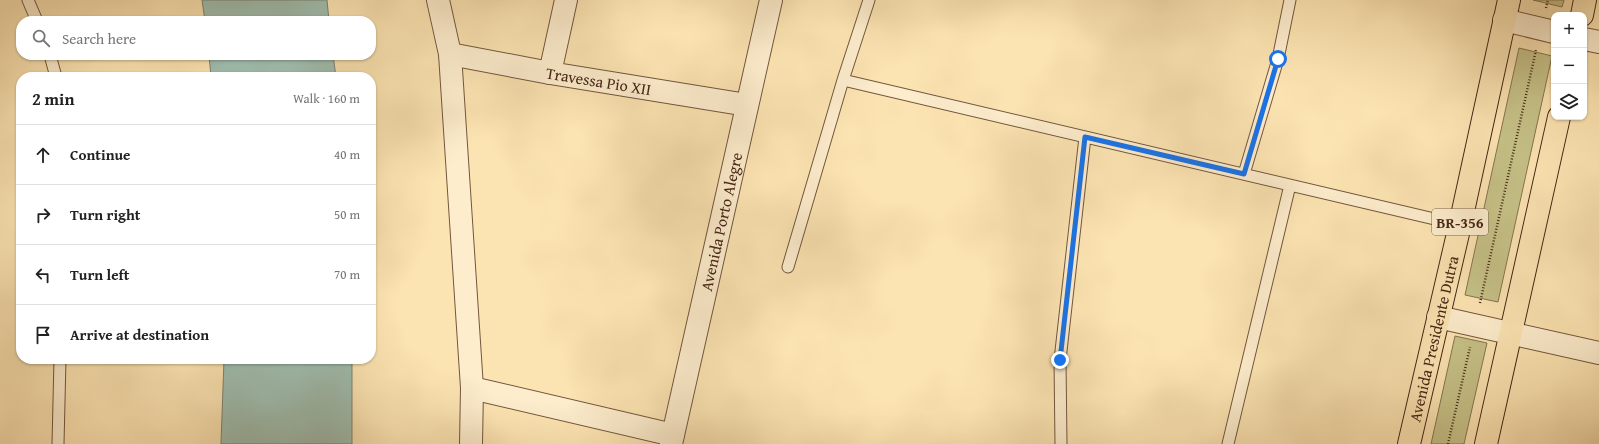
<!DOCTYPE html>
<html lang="en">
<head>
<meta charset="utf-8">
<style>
	:root { --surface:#fff; --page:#f2f2f2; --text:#222; --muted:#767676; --line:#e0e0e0 }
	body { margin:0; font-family:"Gentium Book Plus",serif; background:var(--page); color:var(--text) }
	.controls { position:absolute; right:12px; top:12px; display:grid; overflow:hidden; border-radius:8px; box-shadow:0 1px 3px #0004 }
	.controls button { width:36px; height:36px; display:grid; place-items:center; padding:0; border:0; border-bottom:1px solid var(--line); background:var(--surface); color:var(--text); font:20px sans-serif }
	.stop { position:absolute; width:12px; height:12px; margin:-9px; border:3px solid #1a73e8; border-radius:50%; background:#fff }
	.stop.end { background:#1a73e8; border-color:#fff; box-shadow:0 1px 4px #0008 }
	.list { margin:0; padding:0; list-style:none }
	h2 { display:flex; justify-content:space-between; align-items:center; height:52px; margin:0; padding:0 16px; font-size:17px }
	h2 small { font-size:13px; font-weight:400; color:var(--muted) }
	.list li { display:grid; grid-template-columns:26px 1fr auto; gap:12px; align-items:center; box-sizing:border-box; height:60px; padding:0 16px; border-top:1px solid var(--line) }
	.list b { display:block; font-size:15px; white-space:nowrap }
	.list em { font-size:13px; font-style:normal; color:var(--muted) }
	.icon { flex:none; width:22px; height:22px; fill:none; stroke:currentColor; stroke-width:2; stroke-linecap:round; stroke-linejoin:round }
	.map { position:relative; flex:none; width:1599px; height:444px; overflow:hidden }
	.search { position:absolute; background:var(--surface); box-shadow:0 1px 3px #0004; left:16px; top:16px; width:360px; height:44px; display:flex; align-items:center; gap:10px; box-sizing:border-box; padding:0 14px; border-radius:16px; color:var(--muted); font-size:15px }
	.panel { position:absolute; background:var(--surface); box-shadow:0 1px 3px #0004; left:16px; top:72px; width:360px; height:292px; border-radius:16px }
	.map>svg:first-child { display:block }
	.green { fill:#c6c288; stroke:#867450 }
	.water { fill:#9fbeb0; stroke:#7b8173 }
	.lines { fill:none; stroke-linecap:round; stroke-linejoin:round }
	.lane-casing { stroke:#73563e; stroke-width:13 }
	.street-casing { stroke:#73563e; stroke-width:24 }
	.highway-casing { stroke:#452617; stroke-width:24 }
	.path { stroke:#452617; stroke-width:2.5; stroke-dasharray:1 2; stroke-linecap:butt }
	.lane { stroke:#fdedcd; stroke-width:11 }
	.street { stroke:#fdedcd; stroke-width:22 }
	.highway { stroke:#fce4b2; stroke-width:22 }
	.route { stroke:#1a73e8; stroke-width:5 }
	.labels { text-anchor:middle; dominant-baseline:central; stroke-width:3; stroke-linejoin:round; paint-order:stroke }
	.shield { fill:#fdedcd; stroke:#7c624e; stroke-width:1 }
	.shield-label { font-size:15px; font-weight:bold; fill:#452617 }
	.street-label { font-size:16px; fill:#452617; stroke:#fdedcd }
</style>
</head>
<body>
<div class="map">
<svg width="1599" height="444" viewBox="0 0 1599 444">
	<rect width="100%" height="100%" fill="#fce4b2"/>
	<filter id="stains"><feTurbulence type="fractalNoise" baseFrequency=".005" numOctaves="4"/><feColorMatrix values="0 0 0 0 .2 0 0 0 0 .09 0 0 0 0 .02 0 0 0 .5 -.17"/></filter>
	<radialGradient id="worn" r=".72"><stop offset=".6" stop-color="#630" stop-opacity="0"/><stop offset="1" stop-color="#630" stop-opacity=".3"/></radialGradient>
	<path class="green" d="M1533 0H1564L1562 7Z
		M1519 48 1552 56 1498 302 1465 295Z
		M1455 336 1487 343 1464 444H1431Z"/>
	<path class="water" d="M202 0H327L329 21H205Z
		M209 55H333L336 77H211Z
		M224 359H352V444H221Z"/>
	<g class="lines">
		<defs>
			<path id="lane" d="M28 0 37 21
				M50 55 56 77
				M843 80 1460 225
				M1244 174 1278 59 1290 0
				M788 267 843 80 869 0
				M58 444 60 359
				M1061 444 1060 360 1085 137
				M1228 444 1290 185"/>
			<g id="street">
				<path d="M438 0 450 54 472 388 471 444"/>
				<path d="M1504 20 1554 32"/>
				<path d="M1584 39 1599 42"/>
				<path id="s1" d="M450 54 550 73 747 105"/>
				<path d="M550 73 566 0"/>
				<path d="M1438 317 1599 353"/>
				<path d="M472 388 673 435"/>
				<path id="s2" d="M671 444 771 0"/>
			</g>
			<g id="highway">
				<path d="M1582 15 1585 0"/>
				<path id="s3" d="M1409 444 1460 225 1509 0"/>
				<path d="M1486 444 1559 117"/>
			</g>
		</defs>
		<use href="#lane" class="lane-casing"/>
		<use href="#street" class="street-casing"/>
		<use href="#highway" class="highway-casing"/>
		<path class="path" d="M1546 8 1548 0
			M1480 303 1536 50
			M1448 444 1470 347"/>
		<use href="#lane" class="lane"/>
		<use href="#street" class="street"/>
		<use href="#highway" class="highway"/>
	</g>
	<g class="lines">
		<path class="route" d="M1060 360 1085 137 1244 174 1278 59"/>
	</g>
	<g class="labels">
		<rect class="shield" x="1432" y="209" width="56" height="26" rx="3"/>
		<g class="shield-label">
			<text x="1460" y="222">BR-356</text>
		</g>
		<g class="street-label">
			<text stroke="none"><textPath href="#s1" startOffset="151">Travessa Pio XII</textPath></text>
			<text stroke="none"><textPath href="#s2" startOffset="228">Avenida Porto Alegre</textPath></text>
			<text stroke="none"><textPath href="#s3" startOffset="108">Avenida Presidente Dutra</textPath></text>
		</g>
	</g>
	<rect width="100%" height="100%" filter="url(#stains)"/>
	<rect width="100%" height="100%" fill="url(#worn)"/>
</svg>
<div class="controls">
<button>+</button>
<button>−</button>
<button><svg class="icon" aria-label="layers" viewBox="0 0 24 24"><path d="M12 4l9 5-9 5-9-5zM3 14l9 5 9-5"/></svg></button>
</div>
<div class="stop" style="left:1278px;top:59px"></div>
<div class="stop end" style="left:1060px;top:360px"></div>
<div class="search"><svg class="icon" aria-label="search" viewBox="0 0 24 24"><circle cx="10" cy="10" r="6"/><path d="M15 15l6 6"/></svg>Search here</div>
<section class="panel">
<h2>2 min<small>Walk · 160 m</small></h2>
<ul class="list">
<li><svg class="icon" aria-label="ahead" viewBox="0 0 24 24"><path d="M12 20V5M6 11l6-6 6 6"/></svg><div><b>Continue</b></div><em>40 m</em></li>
<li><svg class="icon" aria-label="right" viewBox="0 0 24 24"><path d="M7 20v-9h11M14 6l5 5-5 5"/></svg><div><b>Turn right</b></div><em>50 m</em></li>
<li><svg class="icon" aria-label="left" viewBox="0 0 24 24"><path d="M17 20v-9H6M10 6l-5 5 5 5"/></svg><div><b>Turn left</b></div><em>70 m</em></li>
<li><svg class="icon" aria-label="arrive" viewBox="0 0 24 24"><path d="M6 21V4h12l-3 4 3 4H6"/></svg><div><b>Arrive at destination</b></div></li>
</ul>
</section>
</div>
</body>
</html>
